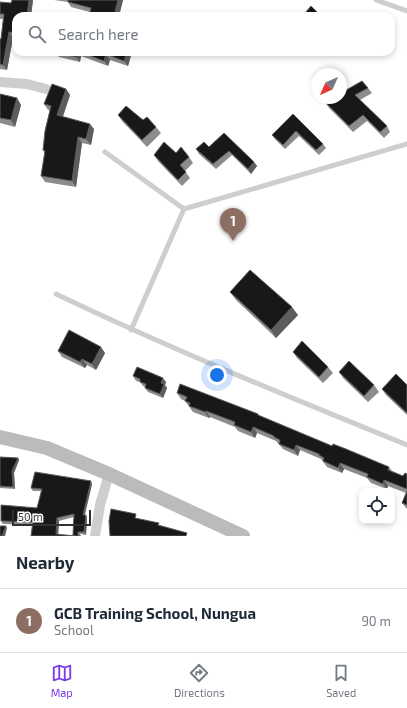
<!DOCTYPE html>
<html lang="en">
<head>
<meta charset="utf-8">
<style>
	:root { --surface:#fff; --page:#f6f6f7; --text:#1f2937; --muted:#747a83; --line:#e0e1e3; --accent:#7c3aed }
	body { margin:0; font-family:"Exo 2",sans-serif; background:var(--page); color:var(--text) }
	.controls { position:absolute; right:12px; bottom:12px; display:grid; overflow:hidden; border-radius:8px; box-shadow:0 2px 6px #0003 }
	.controls button { width:36px; height:36px; display:grid; place-items:center; padding:0; border:0; border-bottom:1px solid var(--line); background:var(--surface); color:var(--text); font:20px sans-serif }
	.compass { position:absolute; left:311px; top:68px; width:36px; height:36px; border-radius:50%; background:var(--surface); box-shadow:0 2px 6px #0003; rotate:225deg }
	.scale { position:absolute; left:12px; bottom:10px; width:79px; box-sizing:border-box; padding-left:4px; border:2px solid #313131; border-top:0; font-size:11px; line-height:14px; white-space:nowrap; color:#313131; -webkit-text-stroke:3px #fff; paint-order:stroke }
	.you { position:absolute; left:217px; top:375px; width:14px; height:14px; margin:-10px; border:3px solid #fff; border-radius:50%; background:#1a73e8; box-shadow:0 0 0 6px #1a73e833 }
	.badge { display:grid; place-items:center; width:26px; height:26px; border-radius:50%; background:var(--accent); color:#fff; font-size:13px; font-weight:700 }
	.pin { position:absolute; translate:-50% -33px; filter:drop-shadow(0 1px 2px #0008) }
	.pin::after { content:''; position:absolute; top:21px; width:14px; height:12px; background:inherit; clip-path:polygon(0 0,100% 0,50% 100%) }
	.list { margin:0; padding:0; list-style:none }
	h2 { display:flex; justify-content:space-between; align-items:center; height:52px; margin:0; padding:0 16px; font-size:17px }
	h2 small { font-size:13px; font-weight:400; color:var(--muted) }
	.list li { display:grid; grid-template-columns:26px 1fr auto; gap:12px; align-items:center; box-sizing:border-box; height:64px; padding:0 16px; border-top:1px solid var(--line) }
	.list b { display:block; font-size:15px; white-space:nowrap }
	.list p { margin:0; font-size:13px; white-space:nowrap; color:var(--muted) }
	.list em { font-size:13px; font-style:normal; color:var(--muted) }
	.icon { flex:none; width:22px; height:22px; fill:none; stroke:currentColor; stroke-width:2; stroke-linecap:round; stroke-linejoin:round }
	.map { position:relative; flex:none; width:407px; height:536px; overflow:hidden }
	.search { position:absolute; background:var(--surface); box-shadow:0 2px 6px #0003; left:12px; right:12px; top:12px; height:44px; display:flex; align-items:center; gap:10px; box-sizing:border-box; padding:0 14px; border-radius:12px; color:var(--muted); font-size:15px }
	.sheet { height:116px; background:var(--surface) }
	nav { display:flex; justify-content:space-around; align-items:center; box-sizing:border-box; height:56px; border-top:1px solid var(--line); background:var(--surface); font-size:11px; color:var(--muted) }
	nav a { display:grid; justify-items:center; gap:2px }
	nav .on { color:var(--accent) }
	.map>svg:first-child { display:block }
	.lines { fill:none; stroke-linecap:round; stroke-linejoin:round }
	.lane { stroke:#cecece; stroke-width:5 }
	.street { stroke:#cecece; stroke-width:10 }
	.secondary { stroke:#bbb; stroke-width:14 }
	.wall { fill:#8c8c8c; fill-rule:evenodd }
	.shaded-wall { fill:#5d5d5d }
	.building { fill:#181818; stroke:#5d5d5d; fill-rule:evenodd }
</style>
</head>
<body>
<div class="map">
<svg width="407" height="536" viewBox="0 0 407 536">
	<rect width="100%" height="100%" fill="#fff"/>
	<g class="lines">
		<path class="lane" d="M376 0 407 11
			M105 152 184 209 131 330
			M184 209 407 144
			M56 294C171 349 289 397 407 445"/>
		<path class="street" d="M0 82 27 84 46 89
			M95 536 100 505 109 474"/>
		<path class="secondary" d="M0 437 47 448 109 474 243 536"/>
	</g>
	<path class="wall" d="M33 0 31 16H16V38H13L7 70 0 69V39H1L3 19H0V2L11 3Z
		M54 0H123L119 16H89L90 12 71 7 68 2Z
		M56 52H132L128 66 110 60 108 66 81 56 80 62 59 57Z
		M368 88 372 93 360 100 387 126 390 132 384 138 367 121 353 132 329 108 325 102Z
		M66 89 70 95 63 117 94 129 91 145 82 143 76 187 45 182 41 176 45 153 43 150 50 110H48L44 104Z
		M0 94 17 98 21 105 15 127 0 123Z
		M293 114 323 144 326 148 319 155 299 136 285 149 275 139 272 135Z
		M118 115 143 120 156 127 161 133 147 147 122 121Z
		M224 133 254 162 257 166 251 174 232 155 216 169 199 154 196 149 209 147Z
		M154 155 189 157 193 163 185 171 190 178 182 186 158 161Z
		M230 292 298 315 276 338 236 300Z
		M58 351 105 353 96 370 87 365 85 368 62 357Z
		M293 352 328 367 333 373 323 383 297 358Z
		M339 372 374 385 379 392 368 402 343 378Z
		M133 376 166 382 165 385 167 388 163 398 148 392 145 388V387L143 386 140 382 136 381Z
		M407 385V415L386 395 382 389Z
		M177 393 260 416 332 446 389 467 392 471 403 476 407 474V509L402 503 406 493 388 486 387 489 371 483 367 478 344 469 342 473 327 467 321 459 300 450 298 456 283 449 276 441 257 433 255 438 238 431 235 427 210 417 209 418 193 412 185 401 181 399Z
		M0 457 18 458 19 460 14 473 15 489 0 488Z
		M92 484 85 515 87 518 86 535 80 534V536H31L32 525 3 524 1 521 37 508 41 491H33L31 488ZM74 517 73 535H58L59 521Z"/>
	<path class="shaded-wall" d="M29 0H33L31 16H27Z
		M118 0H123L119 16H114Z
		M9 32 13 38 7 70 3 65Z
		M78 52 81 56 80 62 76 57Z
		M127 52H132L128 66 124 61Z
		M106 54 110 60 108 66 104 61Z
		M66 89 70 95 61 121 57 115Z
		M17 98 21 105 15 127 11 120Z
		M90 124 94 129 91 145 86 139Z
		M78 137 82 143 76 187 72 181Z
		M254 162 257 166 251 174 248 169Z
		M292 307 298 315 276 338 271 330Z
		M101 347 105 353 96 370 92 364Z
		M82 359 87 365 85 368 80 362Z
		M163 378 166 382 165 385 167 388 163 398 160 394 161 383Z
		M206 411 210 417 209 418 205 412Z
		M253 427 257 433 255 438 251 432Z
		M296 445 300 450 298 456 294 450Z
		M18 458 19 460 14 473 15 489 13 487 12 471Z
		M340 463 344 469 342 473 338 468Z
		M384 480 388 486 387 489 383 484Z
		M91 481 92 484 84 517 83 515Z
		M86 515 87 518 86 535 84 532Z
		M57 518 59 521 58 536 56 534Z
		M6 526 7 528 5 536H2Z"/>
	<path class="building" d="M12 0H29L27 16H16V33L9 32 3 65 0 64V39H1L4 14H0V2L11 3Z
		M68 0H118L114 16H89L91 8 68 2Z
		M311 6 321 16H307L305 13Z
		M57 52H78L76 57Z
		M80 52H127L124 61 106 54 104 61Z
		M362 81 368 88 355 95 387 126 380 132 363 115 349 126 325 102 332 98H341V93Z
		M52 84 66 89 57 115 90 124 86 139 78 137 72 181 41 176 45 151 43 150 45 131 51 106 44 104Z
		M0 94 17 98 11 120 0 118Z
		M126 106 143 120 147 117 156 127 142 140 118 115Z
		M293 114 323 144 316 150 296 131 283 145 272 135Z
		M224 133 254 162 248 169 229 151 213 164 196 149 204 142 209 147Z
		M164 142 176 153 181 147 189 157 180 165 186 172 178 180 154 155Z
		M250 270 292 307 271 330 230 292Z
		M69 330 101 347 92 364 82 359 80 362 58 351Z
		M302 341 328 367 319 377 293 352Z
		M349 361 374 385 364 396 339 372Z
		M137 367 163 378 161 383 164 384 160 394 145 388 146 384 140 382V379L133 376Z
		M396 374 407 385V413L382 389Z
		M180 384 258 414V415L332 446 333 444 346 449 389 467 388 470 403 476 405 473 407 474V489L384 480 383 484 367 477 368 474 340 463 338 468 323 461 324 458 319 455V454L296 445 294 450 279 444 280 440 274 437V436L253 427 251 432 234 425 235 422 206 411 205 412 189 406 190 403 185 401 187 397 177 393Z
		M0 457 18 458 12 471 13 487 0 486Z
		M35 472 91 481 83 515H86L84 532H78V536H81H31L33 522 1 521V505L37 508 42 489 31 488ZM74 514 73 535 75 536 56 534 57 518Z
		M407 491V505L402 503Z
		M111 509 136 514 135 518 159 523 158 525 187 533 186 536H110L109 521Z
		M0 526H6L2 536H0Z"/>
</svg>
<div class="controls">
<button><svg class="icon" aria-label="locate" viewBox="0 0 24 24"><circle cx="12" cy="12" r="6"/><path d="M12 2v4M12 18v4M2 12h4M18 12h4"/></svg></button>
</div>
<svg class="compass" viewBox="-18 -18 36 36"><path d="M0-13l5 13h-10z" fill="#e53935"/><path d="M0 13l5-13h-10z" fill="#747a83"/></svg>
<div class="scale">50 m</div>
<div class="you"></div>
<div class="pin badge" style="left:233px;top:241px;background:#8d6e63">1</div>
<div class="search"><svg class="icon" aria-label="search" viewBox="0 0 24 24"><circle cx="10" cy="10" r="6"/><path d="M15 15l6 6"/></svg>Search here</div>
</div>
<section class="sheet">
<h2>Nearby<small></small></h2>
<ul class="list">
<li><span class="badge" style="background:#8d6e63">1</span><div><b>GCB Training School, Nungua</b><p>School</p></div><em>90 m</em></li>
</ul>
</section>
<nav>
<a class="on"><svg class="icon" aria-label="map" viewBox="0 0 24 24"><path d="M3 6l6-2 6 2 6-2v14l-6 2-6-2-6 2zM9 4v14M15 6v14"/></svg>Map</a>
<a><svg class="icon" aria-label="directions" viewBox="0 0 24 24"><path d="M12 3l9 9-9 9-9-9zM9 14v-3h6M13 9l2 2-2 2"/></svg>Directions</a>
<a><svg class="icon" aria-label="saved" viewBox="0 0 24 24"><path d="M7 4h10v16l-5-4-5 4z"/></svg>Saved</a>
</nav>
</body>
</html>
